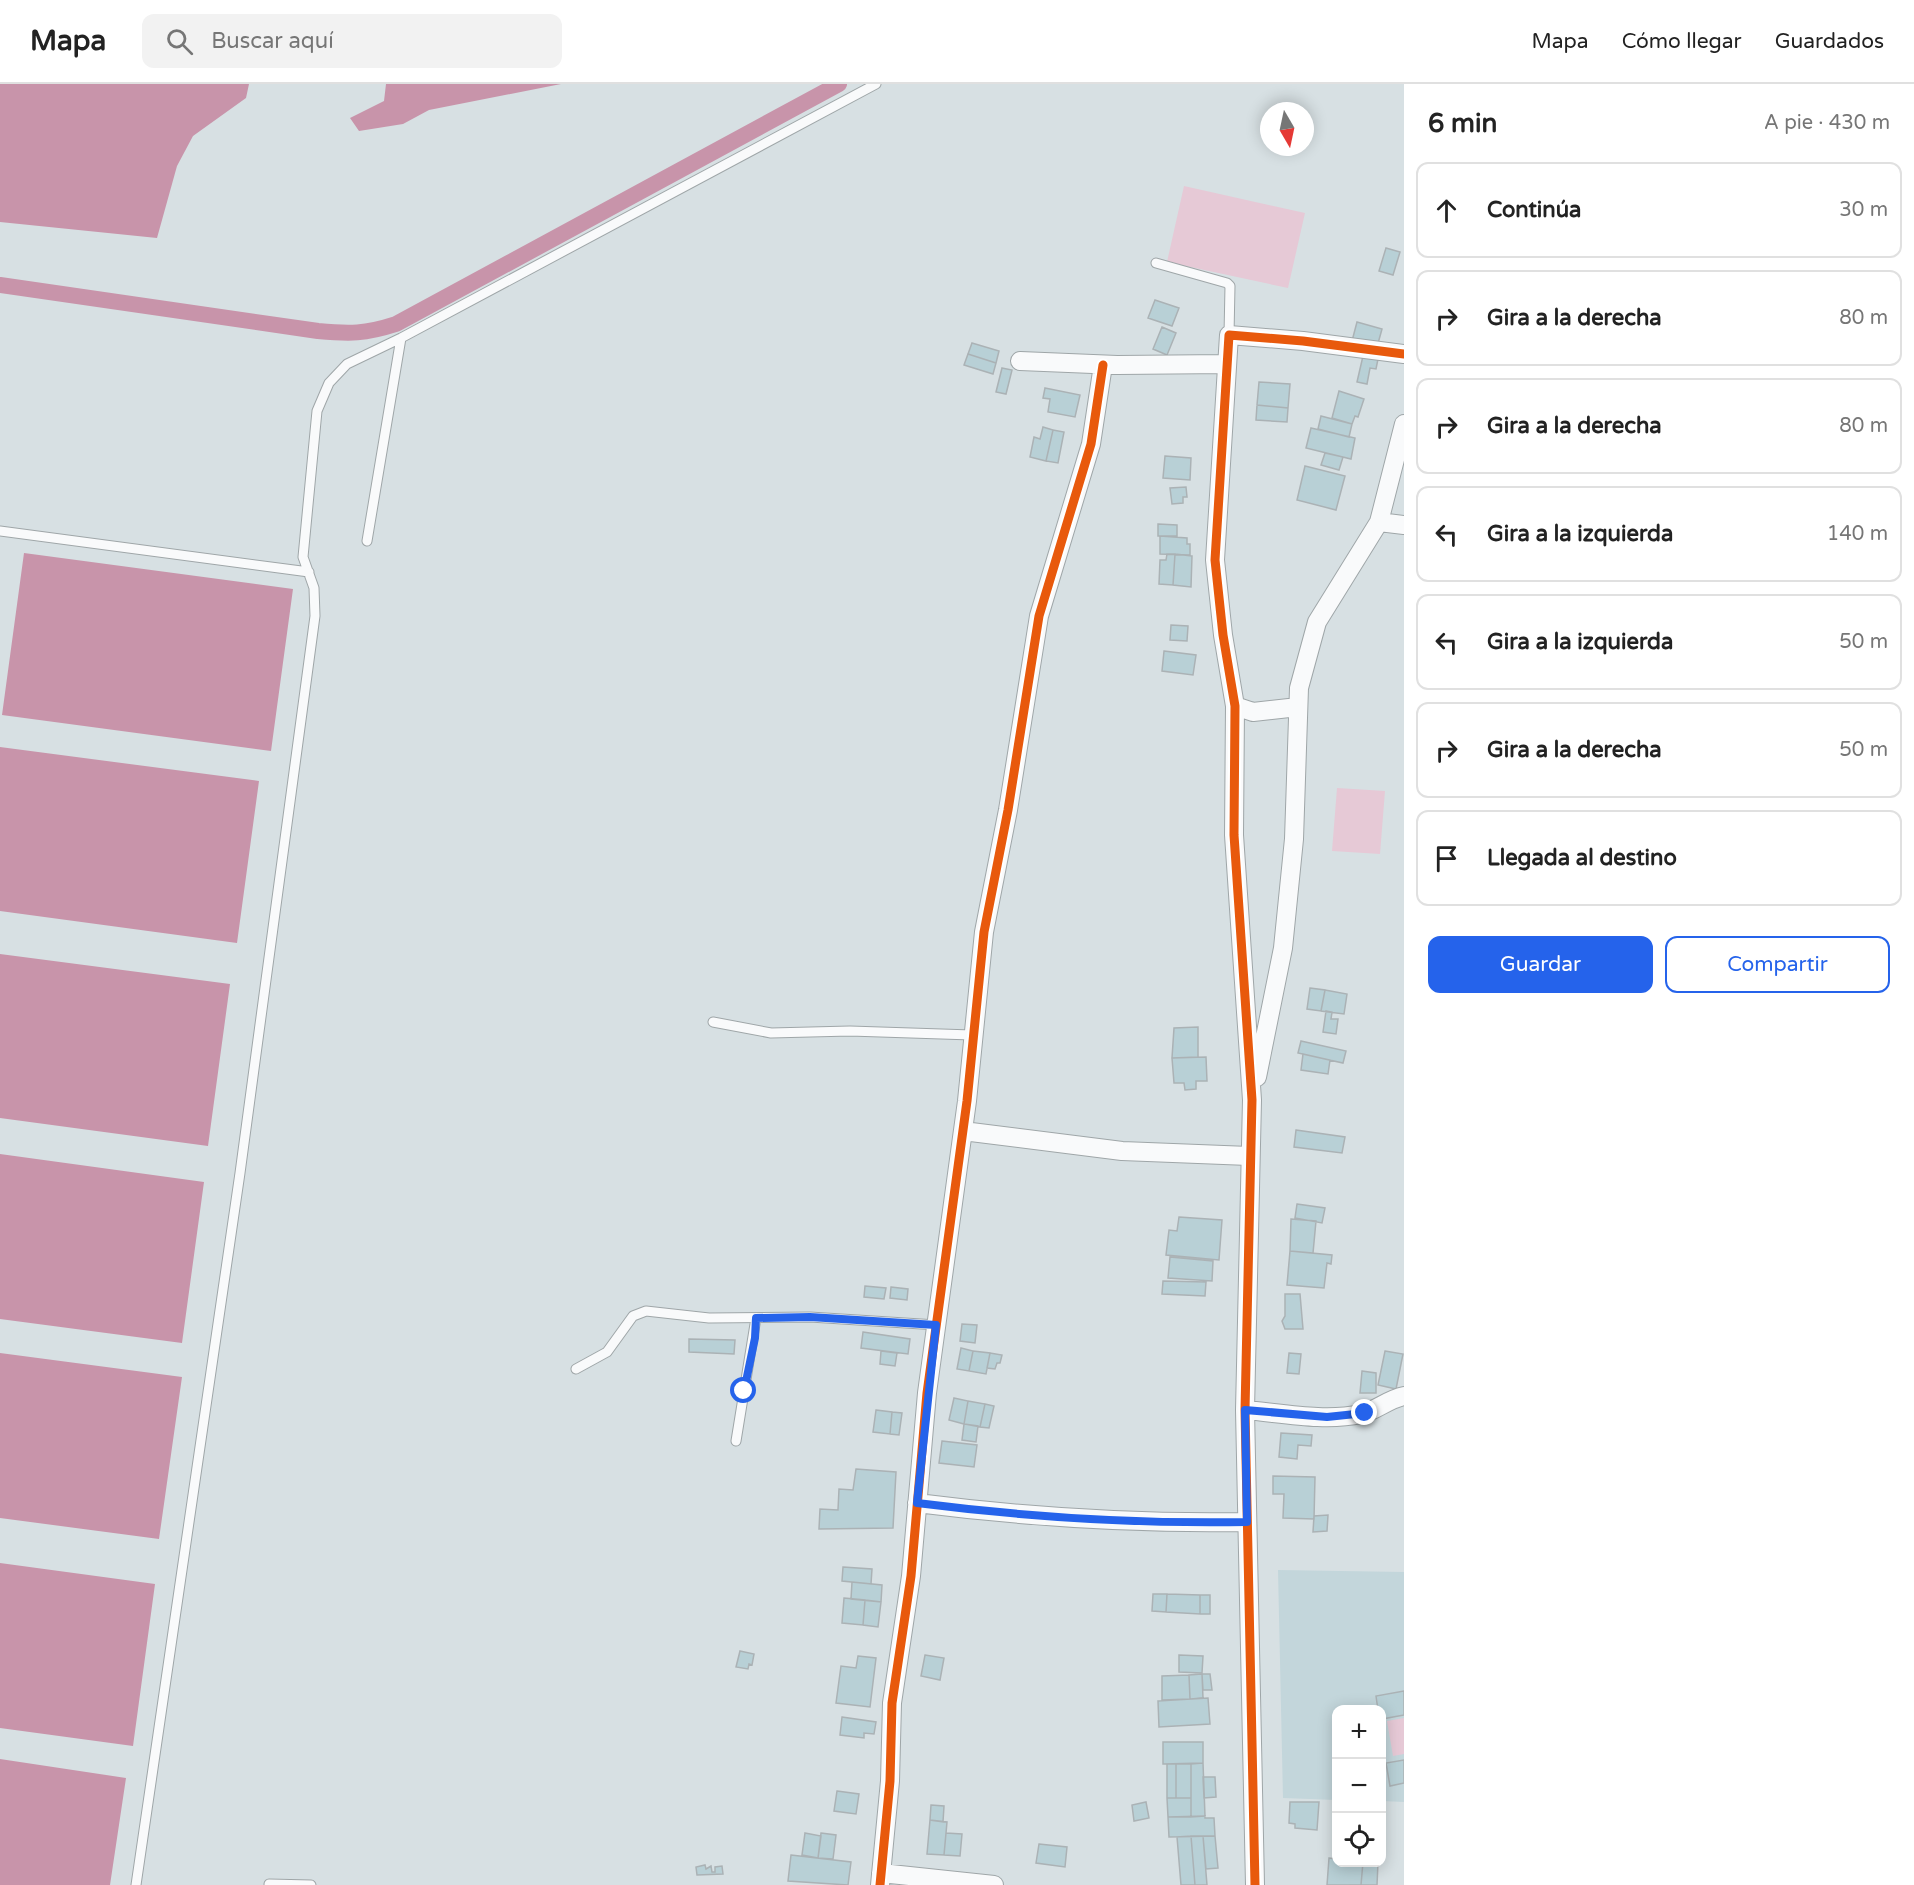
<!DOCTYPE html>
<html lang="es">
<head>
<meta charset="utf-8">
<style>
	:root { --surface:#fff; --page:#f2f2f2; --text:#222; --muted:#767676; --line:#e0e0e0; --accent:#2563eb }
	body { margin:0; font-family:"Varela Round",sans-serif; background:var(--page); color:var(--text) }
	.controls { position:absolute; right:18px; bottom:18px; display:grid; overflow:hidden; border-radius:12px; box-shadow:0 3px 15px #0003 }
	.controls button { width:54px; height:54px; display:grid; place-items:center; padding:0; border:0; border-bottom:2px solid var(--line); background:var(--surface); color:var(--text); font:30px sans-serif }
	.compass { position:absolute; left:1260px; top:18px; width:54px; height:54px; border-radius:50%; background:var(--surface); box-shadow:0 3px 15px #0003; rotate:171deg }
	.stop { position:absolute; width:18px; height:18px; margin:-14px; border:4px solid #2563eb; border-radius:50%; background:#fff }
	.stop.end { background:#2563eb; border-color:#fff; box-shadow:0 2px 6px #0008 }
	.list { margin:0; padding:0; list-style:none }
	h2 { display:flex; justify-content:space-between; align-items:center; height:78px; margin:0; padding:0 24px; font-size:26px }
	h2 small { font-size:20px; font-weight:400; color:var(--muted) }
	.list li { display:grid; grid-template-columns:39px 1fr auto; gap:18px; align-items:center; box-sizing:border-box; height:96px; margin:0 12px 12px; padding:0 12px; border:2px solid var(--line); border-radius:12px }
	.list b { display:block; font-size:22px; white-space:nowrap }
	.list em { font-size:20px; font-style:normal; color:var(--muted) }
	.actions { display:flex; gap:12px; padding:18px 24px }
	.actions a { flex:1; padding:14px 0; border:2px solid var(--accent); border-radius:12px; text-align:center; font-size:21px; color:var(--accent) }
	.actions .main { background:var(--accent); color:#fff }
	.icon { flex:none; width:33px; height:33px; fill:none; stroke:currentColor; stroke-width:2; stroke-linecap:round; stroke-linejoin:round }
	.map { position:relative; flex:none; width:1404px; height:1801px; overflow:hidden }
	header { display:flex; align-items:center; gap:36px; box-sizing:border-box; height:84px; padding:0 30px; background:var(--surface); border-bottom:2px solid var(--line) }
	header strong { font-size:28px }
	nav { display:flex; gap:33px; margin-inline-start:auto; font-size:21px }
	.search { width:420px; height:54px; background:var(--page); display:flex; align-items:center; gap:15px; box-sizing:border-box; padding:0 21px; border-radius:12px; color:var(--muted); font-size:22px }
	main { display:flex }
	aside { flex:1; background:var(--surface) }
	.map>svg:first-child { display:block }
	.built { fill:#c3d6db }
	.green { fill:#e6c9d6 }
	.water { fill:#c894aa }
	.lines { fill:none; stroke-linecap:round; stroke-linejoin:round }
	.canal { stroke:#c894aa; stroke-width:16 }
	.building { fill:#b8d0d6; stroke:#abb2b5; stroke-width:1.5 }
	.lane-casing { stroke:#9fa6a8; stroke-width:11 }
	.street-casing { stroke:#9fa6a8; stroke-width:20 }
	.lane { stroke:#f9fafb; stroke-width:9 }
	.street { stroke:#f9fafb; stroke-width:18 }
	.cycleway-casing { stroke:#fff; stroke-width:13 }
	.cycleway { stroke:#e8590c; stroke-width:9 }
	.route { stroke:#2563eb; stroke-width:8 }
</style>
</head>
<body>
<header>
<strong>Mapa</strong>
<div class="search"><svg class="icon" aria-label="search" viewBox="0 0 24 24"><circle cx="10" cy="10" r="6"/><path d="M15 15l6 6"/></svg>Buscar aquí</div>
<nav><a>Mapa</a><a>Cómo llegar</a><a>Guardados</a></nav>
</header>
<main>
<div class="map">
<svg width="1404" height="1801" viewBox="0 0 1404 1801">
	<rect width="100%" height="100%" fill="#d7e0e3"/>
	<path class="built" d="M1278 1486 1404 1488V1718L1382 1717V1626H1336V1716L1283 1714Z"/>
	<path class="green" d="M1184 102 1305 129 1288 204 1167 178Z
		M1337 704 1385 707 1380 770 1332 767Z
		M1404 1634V1670L1393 1672 1387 1637Z"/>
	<path class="water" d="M0 0H249L246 14 193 52 177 82 157 154 0 138Z
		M386 0H561L429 26 403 40 359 47 350 34 384 17Z
		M24 469 293 505 271 667 2 631Z
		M0 663 259 697 237 859 0 827Z
		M0 870 230 900 208 1062 0 1034Z
		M0 1070 204 1098 182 1259 0 1235Z
		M0 1269 182 1293 159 1455 0 1434Z
		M0 1479 155 1500 133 1662 0 1644Z
		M0 1675 126 1694 110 1801H0Z"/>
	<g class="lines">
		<path class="canal" d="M0 201 318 247C350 250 365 250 396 240L839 0"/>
	</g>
	<path class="building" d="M1386 164 1400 168 1393 191 1379 187Z
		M1155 216 1179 224 1172 242 1148 234Z
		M1357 238 1382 245 1377 263 1352 257Z
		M1162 243 1176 249 1167 271 1153 265Z
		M972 259 999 267 996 279 968 270Z
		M968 270 996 279 993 290 964 281Z
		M1363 272 1378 275 1376 285 1370 284 1367 300 1357 298Z
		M1002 284 1012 286 1006 310 996 308Z
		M1259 298 1290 300 1288 324 1257 321Z
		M1045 304 1080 311 1075 333 1048 328 1050 315 1043 314Z
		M1339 307 1364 315 1358 333 1355 332 1352 340 1332 334Z
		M1257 321 1288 324 1287 338 1256 336Z
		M1321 332 1352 340 1349 353 1318 345Z
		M1043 343 1053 346 1046 377 1030 373 1034 353 1040 355Z
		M1311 344 1355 354 1351 375 1306 364Z
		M1053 346 1064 348 1058 379 1046 377Z
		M1325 369 1343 373 1339 386 1321 381Z
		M1165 372 1191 374 1190 396 1163 394Z
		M1305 382 1345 392 1336 426 1297 416Z
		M1186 403 1187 413H1183V419L1172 420 1170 404Z
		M1158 440 1177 441V452H1158Z
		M1160 452 1187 454V460H1190V471L1160 470Z
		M1167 470H1175L1173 501 1159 500 1160 476H1166Z
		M1175 470 1192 472 1191 503 1173 501Z
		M1171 541 1188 542 1187 557 1170 556Z
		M1164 567 1196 571 1193 591 1162 587Z
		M1310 904 1325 906 1321 927 1307 925Z
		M1325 906 1347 910 1344 930 1321 927Z
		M1326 927 1332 928 1331 935H1338L1336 950 1323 948Z
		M1198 943V973L1172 974 1174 944Z
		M1301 957 1346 967 1343 979 1298 969Z
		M1303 970 1330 976 1328 990 1301 986Z
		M1206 973 1207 997H1196V1005L1185 1006 1184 999H1174L1172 974Z
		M1296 1046 1345 1053 1342 1069 1294 1063Z
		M1297 1120 1325 1124 1322 1139 1295 1134Z
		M1179 1133 1222 1136 1219 1176 1166 1171 1169 1146 1177 1147Z
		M1291 1135 1316 1137 1313 1169 1290 1167Z
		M1290 1167 1332 1171 1331 1180 1327 1179 1324 1204 1287 1201Z
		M1170 1173 1213 1177 1212 1197 1168 1194Z
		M1163 1197 1206 1198 1205 1212 1162 1210Z
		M865 1202 886 1204 884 1215 864 1213Z
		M891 1203 908 1205 907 1216 890 1214Z
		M1285 1210H1300L1303 1245H1285L1282 1237 1285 1232Z
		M962 1240 977 1241 975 1259 960 1257Z
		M863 1248 910 1255 908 1270 861 1264Z
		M689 1255 735 1256 734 1270 689 1268Z
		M961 1264 973 1267 969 1287 957 1285Z
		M881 1267 897 1269 895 1282 880 1280Z
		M973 1267 990 1269 986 1290 969 1287Z
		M1385 1267 1403 1270 1396 1305 1378 1301Z
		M990 1269 1002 1271 1000 1279H997L995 1285 987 1284Z
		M1289 1269 1301 1270 1299 1290 1287 1289Z
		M1362 1287 1376 1289V1309H1360Z
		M954 1314 968 1317 964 1340 949 1336Z
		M968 1317 985 1320 980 1343 964 1340Z
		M985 1320 994 1322 989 1344 980 1343Z
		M876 1326 892 1328 890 1350 873 1348Z
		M892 1328 902 1329 899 1351 890 1350Z
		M964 1340 978 1342 976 1358 962 1356Z
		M1281 1349 1312 1351 1311 1362 1298 1361 1297 1375 1279 1373Z
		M942 1357 977 1361 974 1383 939 1379Z
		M856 1385 896 1388 893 1444 819 1445 820 1425 838 1426 839 1405 853 1406Z
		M1273 1392 1315 1393 1314 1435 1283 1434 1284 1410H1273Z
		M1328 1431 1327 1447 1313 1448 1314 1432Z
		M843 1483 872 1485 871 1500 842 1497Z
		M852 1498 882 1501 881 1518 851 1515Z
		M1153 1510H1167L1166 1528 1152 1527Z
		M1167 1510 1200 1511V1530L1166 1528Z
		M1200 1511H1210V1530H1200Z
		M844 1514 865 1516 863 1541 842 1539Z
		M865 1516 881 1518 878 1543 863 1541Z
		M740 1567 754 1570 752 1581 749 1580 748 1585 736 1583Z
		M925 1571 944 1574 940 1596 921 1592Z
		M1179 1571 1203 1572 1202 1589 1179 1588Z
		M858 1572 876 1574 870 1623 836 1619 841 1582 856 1584Z
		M1202 1590 1203 1614 1190 1615 1189 1591Z
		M1202 1590H1210L1212 1606H1203Z
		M1189 1591 1190 1615 1162 1616V1592Z
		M1404 1607V1631L1382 1635V1626H1378L1376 1612Z
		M1208 1614 1210 1640 1159 1643 1158 1617Z
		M842 1633 876 1638 874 1650 864 1649V1654L840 1651Z
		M1163 1658H1203V1679L1163 1680Z
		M1404 1676V1699L1390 1702 1386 1679Z
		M1203 1679 1205 1732 1191 1733V1680Z
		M1167 1680H1176V1714H1167Z
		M1176 1680H1191V1714H1176Z
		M1203 1693H1215L1216 1713 1204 1714Z
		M837 1707 859 1710 856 1730 834 1727Z
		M1167 1714H1191V1733H1168Z
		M1146 1718 1149 1734 1134 1737 1132 1721Z
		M1290 1718H1319L1317 1746 1295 1744V1740L1289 1739Z
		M931 1721 944 1722 943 1738 930 1736Z
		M1205 1732V1734H1214L1215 1752 1169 1753 1168 1733Z
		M930 1736 947 1738 944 1771 927 1770Z
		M805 1749 821 1752 818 1774 802 1771Z
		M821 1749 836 1751 833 1775 818 1774Z
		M946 1749 962 1750 960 1772 944 1771Z
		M1191 1752H1203L1207 1801H1195Z
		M1191 1752 1195 1801H1181L1177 1753Z
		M1203 1752H1215L1218 1784 1206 1785Z
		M1039 1760 1067 1763 1065 1783 1036 1779Z
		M791 1771 851 1778 848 1801 788 1797Z
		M1329 1774 1336 1775V1778H1363L1361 1801H1327Z
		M1363 1778H1378L1377 1801H1361Z
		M705 1781 706 1785 711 1782 712 1788H715V1783L722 1782 723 1790 697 1791 696 1783Z"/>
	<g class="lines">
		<defs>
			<path id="lane" d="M1156 179 1227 199 1230 202 1229 251
				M0 447 309 488
				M367 457 401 254
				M713 938 771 949 850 947 972 951
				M576 1285 607 1268 633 1232 646 1227 709 1234 810 1233 937 1241
				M736 1357 756 1234
				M269 1800 311 1801
				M136 1801 240 1089 315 532 314 504 303 473 317 327 329 299 347 280 401 254 876 0"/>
			<path id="street" d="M1020 277 1117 281 1227 280
				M1379 438 1404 441
				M1235 622 1253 628 1298 623
				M1257 993 1283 864 1294 755 1299 604 1317 538 1379 438 1404 340
				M963 1047 1122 1067 1249 1072
				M1245 1326C1282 1329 1324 1338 1361 1330 1376 1327 1388 1315 1404 1312
				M917 1419C1027 1433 1136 1440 1247 1438
				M881 1789 994 1801
				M880 1801 890 1697 892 1619 911 1492 927 1309 967 1017 984 848 1008 726 1039 532 1091 360 1103 281
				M1255 1801 1245 1326 1252 1016 1234 751 1235 622 1223 551 1215 476 1229 251 1303 257 1404 270"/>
		</defs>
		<use href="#lane" class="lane-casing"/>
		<use href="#street" class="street-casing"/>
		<use href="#lane" class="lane"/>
		<use href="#street" class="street"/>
		<defs>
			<path id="cycleway" d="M880 1801 890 1697 892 1619 911 1492 927 1309 967 1017 984 848 1008 726 1039 532 1091 360 1103 281
				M1255 1801 1245 1326 1252 1016 1234 751 1235 622 1223 551 1215 476 1229 251 1303 257 1404 270"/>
		</defs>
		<use href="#cycleway" class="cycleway-casing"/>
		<use href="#cycleway" class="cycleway"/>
	</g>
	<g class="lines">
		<path class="route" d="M744 1307 755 1254 756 1234 810 1233 936 1241 917 1419C1027 1433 1136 1440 1247 1438L1245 1326 1327 1333 1365 1329"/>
	</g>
</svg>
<div class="controls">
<button>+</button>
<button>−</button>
<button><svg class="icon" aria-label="locate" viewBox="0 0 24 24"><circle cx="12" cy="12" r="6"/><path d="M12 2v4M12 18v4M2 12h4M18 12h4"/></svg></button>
</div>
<svg class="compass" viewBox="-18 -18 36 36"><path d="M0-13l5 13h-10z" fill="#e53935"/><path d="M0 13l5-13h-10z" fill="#767676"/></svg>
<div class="stop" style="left:744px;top:1307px"></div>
<div class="stop end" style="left:1365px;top:1329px"></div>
</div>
<aside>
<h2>6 min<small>A pie · 430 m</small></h2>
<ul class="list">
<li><svg class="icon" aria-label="ahead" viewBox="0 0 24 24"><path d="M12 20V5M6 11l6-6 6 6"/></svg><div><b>Continúa</b></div><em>30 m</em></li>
<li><svg class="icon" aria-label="right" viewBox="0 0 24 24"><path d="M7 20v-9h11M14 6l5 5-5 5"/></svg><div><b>Gira a la derecha</b></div><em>80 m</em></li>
<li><svg class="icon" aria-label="right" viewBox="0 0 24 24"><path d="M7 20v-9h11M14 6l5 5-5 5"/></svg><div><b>Gira a la derecha</b></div><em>80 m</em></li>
<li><svg class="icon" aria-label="left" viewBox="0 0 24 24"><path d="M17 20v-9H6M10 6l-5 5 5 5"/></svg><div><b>Gira a la izquierda</b></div><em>140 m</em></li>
<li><svg class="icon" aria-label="left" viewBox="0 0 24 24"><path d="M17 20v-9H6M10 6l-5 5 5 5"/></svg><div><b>Gira a la izquierda</b></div><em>50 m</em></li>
<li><svg class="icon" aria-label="right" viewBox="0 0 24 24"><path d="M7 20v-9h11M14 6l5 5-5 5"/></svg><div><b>Gira a la derecha</b></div><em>50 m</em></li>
<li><svg class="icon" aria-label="arrive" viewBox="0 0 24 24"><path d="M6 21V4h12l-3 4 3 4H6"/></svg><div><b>Llegada al destino</b></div></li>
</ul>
<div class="actions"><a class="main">Guardar</a><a>Compartir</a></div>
</aside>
</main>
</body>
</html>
